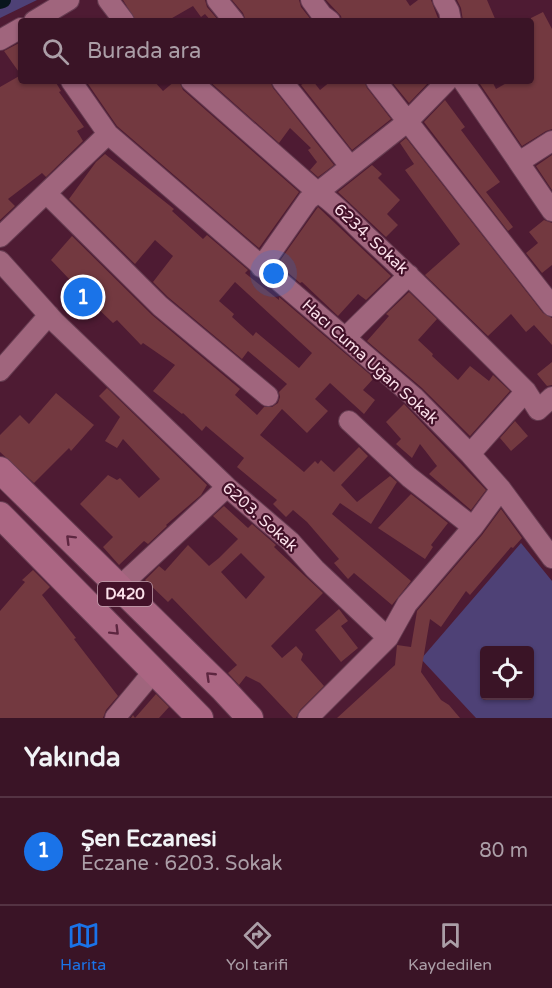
<!DOCTYPE html>
<html lang="tr">
<head>
<meta charset="utf-8">
<style>
	:root { --surface:#3a1426; --page:#411d2e; --text:#f1f3f6; --muted:#ab9ea7; --line:#543343; --accent:#1a73e8 }
	body { margin:0; font-family:"Varela Round",sans-serif; background:var(--page); color:var(--text) }
	.controls { position:absolute; right:18px; bottom:18px; display:grid; overflow:hidden; border-radius:6px; box-shadow:0 2px 4px #0004 }
	.controls button { width:54px; height:54px; display:grid; place-items:center; padding:0; border:0; border-bottom:2px solid var(--line); background:var(--surface); color:var(--text); font:30px sans-serif }
	.you { position:absolute; left:274px; top:274px; width:21px; height:21px; margin:-15px; border:4px solid #fff; border-radius:50%; background:#1a73e8; box-shadow:0 0 0 9px #1a73e833 }
	.badge { display:grid; place-items:center; width:39px; height:39px; border-radius:50%; background:var(--accent); color:#fff; font-size:20px; font-weight:700 }
	.pin { position:absolute; translate:-50% -50%; border:3px solid #fff; box-shadow:0 2px 6px #0006 }
	.list { margin:0; padding:0; list-style:none }
	h2 { display:flex; justify-content:space-between; align-items:center; height:78px; margin:0; padding:0 24px; font-size:26px }
	h2 small { font-size:20px; font-weight:400; color:var(--muted) }
	.list li { display:grid; grid-template-columns:39px 1fr auto; gap:18px; align-items:center; box-sizing:border-box; height:108px; padding:0 24px; border-top:2px solid var(--line) }
	.list b { display:block; font-size:22px; white-space:nowrap }
	.list p { margin:0; font-size:20px; white-space:nowrap; color:var(--muted) }
	.list em { font-size:20px; font-style:normal; color:var(--muted) }
	.icon { flex:none; width:33px; height:33px; fill:none; stroke:currentColor; stroke-width:2; stroke-linecap:round; stroke-linejoin:round }
	.map { position:relative; flex:none; width:552px; height:718px; overflow:hidden }
	.search { position:absolute; background:var(--surface); box-shadow:0 2px 4px #0004; left:18px; right:18px; top:18px; height:66px; display:flex; align-items:center; gap:15px; box-sizing:border-box; padding:0 21px; border-radius:6px; color:var(--muted); font-size:22px }
	.sheet { height:186px; background:var(--surface) }
	nav { display:flex; justify-content:space-around; align-items:center; box-sizing:border-box; height:84px; border-top:2px solid var(--line); background:var(--surface); font-size:16px; color:var(--muted) }
	nav a { display:grid; justify-items:center; gap:3px }
	nav .on { color:var(--accent) }
	.map>svg:first-child { display:block }
	.green { fill:#4e4176; fill-rule:evenodd }
	.lines { fill:none; stroke-linecap:round; stroke-linejoin:round }
	.canal { stroke:#09161d; stroke-width:16 }
	.building { fill:#733940; fill-rule:evenodd }
	.minor-casing { stroke:#663c51; stroke-width:22 }
	.major-casing { stroke:#663c51; stroke-width:28 }
	.minor { stroke:#a0657d; stroke-width:20 }
	.major { stroke:#ab6683; stroke-width:26 }
	.oneway { stroke:#5d2640 }
	.labels { text-anchor:middle; dominant-baseline:central; stroke-width:4.5; stroke-linejoin:round; paint-order:stroke }
	.shield { fill:#431129; stroke:#c4a2b0; stroke-width:1.5 }
	.shield-label { font-size:15px; font-weight:bold; fill:#fbe0ea }
	.street-label { font-size:16px; fill:#fbe0ea; stroke:#431129 }
</style>
</head>
<body>
<div class="map">
<svg width="552" height="718" viewBox="0 0 552 718">
	<rect width="100%" height="100%" fill="#4e1b33"/>
	<path class="green" d="M0 0H37L0 18Z
		M521 543 552 581V718H476L421 659ZM484 650H530V696H484Z"/>
	<g class="lines">
		<path class="canal" d="M0 1 3 0"/>
	</g>
	<path class="building" d="M123 0H205L207 7 219 21H211L205 14 201 17 193 6 167 21H136Z
		M232 0H299L301 7 312 21H246L243 13Z
		M326 0H406L410 6 418 0H431L439 21H342L341 16Z
		M457 0H487L496 21H463L461 8Z
		M543 12 552 29V129L546 131 522 146 478 81H492L496 89 510 81H531V18Z
		M21 42V81H55L61 91 59 92 84 127 77 131 83 141 46 177 42 173 8 199 15 206 0 220V87L21 75 4 51Z
		M86 81H154L163 91 175 81H179L183 90 299 192 259 248 117 126Z
		M209 81H270L273 88 334 165 318 177 310 170 317 162 308 150 311 148 290 128 279 143Z
		M307 81H313L320 90 331 81H364L367 88 391 119 352 150 301 85Z
		M391 81H430L409 103Z
		M445 100 465 127 461 130 500 182 486 192 513 227 508 231 424 122Z
		M406 138 543 313 552 318V345L534 325 526 332 511 314 488 336 425 275 460 244 405 170 414 164 400 143Z
		M105 154 174 209 172 211 203 239 207 235 248 270 245 273 279 300V297L374 378 363 390 375 400 364 414 330 383 315 399 328 411 307 433 282 409 260 435 304 472 315 461 318 464 321 460 334 472 359 447 368 456 341 485 357 502 390 476 397 482 371 524 340 503 332 514 411 581 392 605 354 573 348 579 334 563 339 559 307 522 293 510 286 517 273 504 277 500 237 467 244 458 206 426 202 431 183 413 182 414 153 391 175 365 143 343 141 345 117 320 113 323 91 302 51 260 72 236 152 315 240 389 235 395 257 415 264 407H272L278 403 280 397 279 392 287 384 248 351 242 359 168 297 153 282 173 256 155 240 135 264 69 199 96 162ZM235 282 312 353 299 368 256 332 253 336 232 317 234 314 219 301Z
		M552 155V190L536 166Z
		M372 165 382 174 378 178 400 200 387 214 398 225 386 237 338 192Z
		M318 207 391 276 366 300 358 294 338 316 302 282 300 283 279 265V262Z
		M544 220 552 223V265L542 273 526 253 538 243 529 232Z
		M409 292 437 319 418 340 433 354 432 356 458 380 470 366 489 381 493 375 510 391 470 436 422 388 367 341 389 316 386 314Z
		M552 362V385L547 386 537 374Z
		M107 388 207 485 201 495 166 525 167 526 148 544 144 541 119 565 103 547 113 537 80 504 108 475 117 480 120 478 139 498 160 479 123 439 117 448 105 441 120 417 99 396Z
		M56 393 94 425 71 451 69 448 34 483 0 452V435L20 415 29 424Z
		M404 404 486 490 471 510 429 474 437 466 420 444 412 458 396 444 401 439 386 422Z
		M515 421 528 436 511 451 500 438Z
		M411 494 448 523 431 545 433 547 425 559 378 528Z
		M224 506 248 528 252 524 276 545 274 547 323 593 271 646 282 658 296 646 303 654 301 660 324 686 300 710 296 718H293L260 683 246 676 239 685 228 673 237 665 172 598 168 602 145 580 159 566 165 571 188 545 209 566 219 558 238 539 213 516ZM241 553 265 577 246 599 221 572Z
		M501 509 522 538 513 548 511 547 470 595 466 591 441 627 430 619 421 672 441 700 449 705 460 718H337L395 665 397 645 411 647 417 611 482 535Z
		M33 570 50 587 42 595 76 638 74 639 118 696 106 710 103 718H0V611L25 582 22 580Z
		M339 609 348 621 341 626 358 648 341 662 315 630Z
		M156 694 169 707 159 718H131L133 715 135 718Z"/>
	<g class="lines">
		<defs>
			<path id="minor" d="M108 0 124 21
				M217 0 234 21
				M311 0 322 15 330 21
				M443 0 449 11 451 21
				M34 21 69 0
				M0 40 21 28
				M71 81 108 134 414 397 470 454 501 489 552 558
				M191 81 316 191C337 204 353 224 371 240 424 289 475 340 526 391L538 410 552 397
				M282 81 350 166
				M376 81 552 306
				M463 81 552 211
				M519 162 552 141
				M47 194 160 306 268 396
				M0 237 108 134
				M0 261 55 322 227 487 290 541 315 569 388 638 407 604 473 527 501 489
				M261 267 308 200 407 122 447 81
				M346 337 409 275
				M0 371 49 315
				M349 421 409 477 473 527
				M470 454 526 391
				M119 587 227 487
				M115 718 154 671
				M308 718 388 638"/>
			<path id="major" d="M0 470 222 688 250 718
				M0 515 200 718"/>
		</defs>
		<use href="#minor" class="minor-casing"/>
		<use href="#major" class="major-casing"/>
		<use href="#minor" class="minor"/>
		<use href="#major" class="major"/>
	</g>
	<defs><path id="oneway-chevron" d="M-2-3.5L2.5 0L-2 3.5" fill="none" stroke-width="1.6" stroke-linecap="round" stroke-linejoin="round" transform="scale(1.5)"/></defs>
	<g class="oneway">
		<use href="#oneway-chevron" transform="translate(70 539) rotate(-135)"/>
		<use href="#oneway-chevron" transform="translate(115 631) rotate(45)"/>
		<use href="#oneway-chevron" transform="translate(210 676) rotate(-136)"/>
	</g>
	<g class="labels">
		<rect class="shield" x="98" y="582" width="54" height="24" rx="4.5"/>
		<g class="shield-label">
			<text x="125" y="594">D420</text>
		</g>
		<g class="street-label">
			<text transform="translate(371 239) rotate(43)">6234. Sokak</text>
			<text transform="translate(370 362) rotate(42)">Hacı Cuma Uğan Sokak</text>
			<text transform="translate(260 517) rotate(42)">6203. Sokak</text>
		</g>
	</g>
</svg>
<div class="controls">
<button><svg class="icon" aria-label="locate" viewBox="0 0 24 24"><circle cx="12" cy="12" r="6"/><path d="M12 2v4M12 18v4M2 12h4M18 12h4"/></svg></button>
</div>
<div class="you"></div>
<div class="pin badge" style="left:83px;top:297px">1</div>
<div class="search"><svg class="icon" aria-label="search" viewBox="0 0 24 24"><circle cx="10" cy="10" r="6"/><path d="M15 15l6 6"/></svg>Burada ara</div>
</div>
<section class="sheet">
<h2>Yakında<small></small></h2>
<ul class="list">
<li><span class="badge">1</span><div><b>Şen Eczanesi</b><p>Eczane · 6203. Sokak</p></div><em>80 m</em></li>
</ul>
</section>
<nav>
<a class="on"><svg class="icon" aria-label="map" viewBox="0 0 24 24"><path d="M3 6l6-2 6 2 6-2v14l-6 2-6-2-6 2zM9 4v14M15 6v14"/></svg>Harita</a>
<a><svg class="icon" aria-label="directions" viewBox="0 0 24 24"><path d="M12 3l9 9-9 9-9-9zM9 14v-3h6M13 9l2 2-2 2"/></svg>Yol tarifi</a>
<a><svg class="icon" aria-label="saved" viewBox="0 0 24 24"><path d="M7 4h10v16l-5-4-5 4z"/></svg>Kaydedilen</a>
</nav>
</body>
</html>
